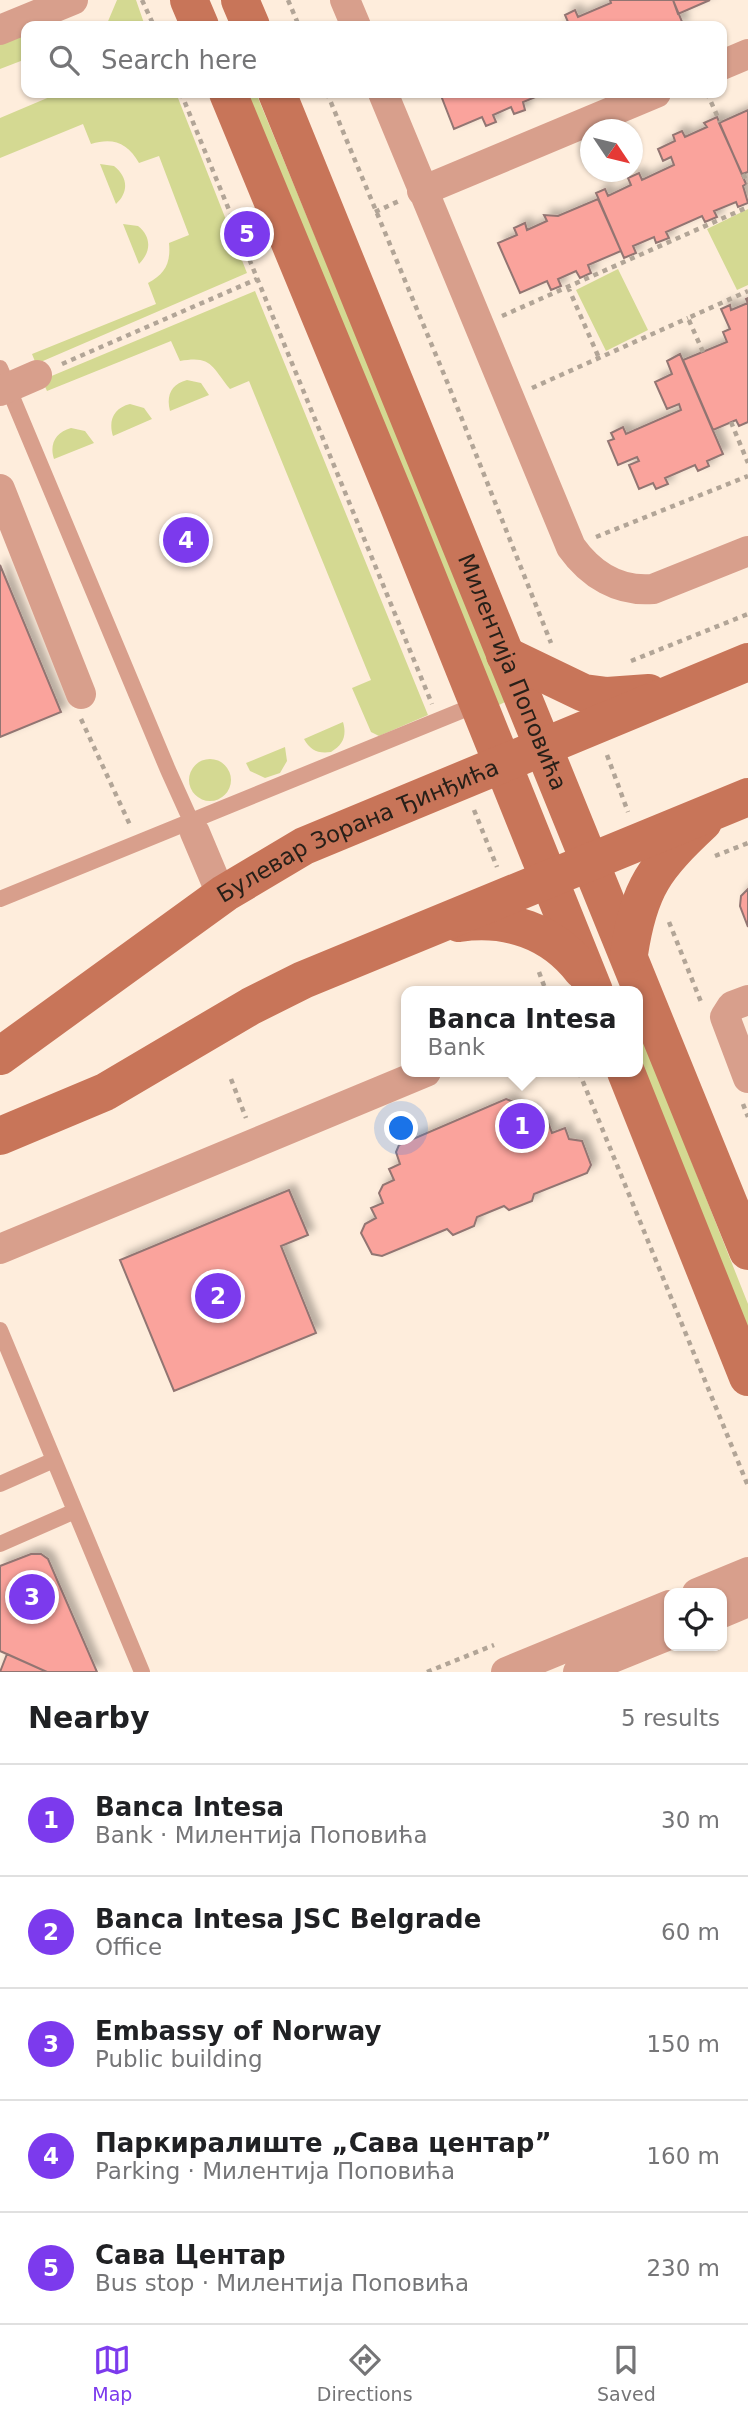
<!DOCTYPE html>
<html lang="en">
<head>
<meta charset="utf-8">
<style>
	:root { --surface:#fff; --page:#f6f6f6; --text:#202124; --muted:#757577; --line:#e0e0e0; --accent:#7c3aed }
	body { margin:0; font-family:"DejaVu Sans",sans-serif; background:var(--page); color:var(--text) }
	.controls { position:absolute; right:21px; bottom:21px; display:grid; overflow:hidden; border-radius:14px; box-shadow:0 2px 5px #0004 }
	.controls button { width:63px; height:63px; display:grid; place-items:center; padding:0; border:0; border-bottom:2px solid var(--line); background:var(--surface); color:var(--text); font:35px sans-serif }
	.compass { position:absolute; left:580px; top:119px; width:63px; height:63px; border-radius:50%; background:var(--surface); box-shadow:0 2px 5px #0004; rotate:125deg }
	.you { position:absolute; left:402px; top:1129px; width:24px; height:24px; margin:-18px; border:5px solid #fff; border-radius:50%; background:#1a73e8; box-shadow:0 0 0 10px #1a73e833 }
	.badge { display:grid; place-items:center; width:46px; height:46px; border-radius:50%; background:var(--accent); color:#fff; font-size:23px; font-weight:700 }
	.pin { position:absolute; translate:-50% -50%; border:4px solid #fff; box-shadow:0 2px 7px #0006 }
	.popup { position:absolute; left:401px; top:986px; width:242px; height:91px; box-sizing:border-box; display:grid; place-content:center; border-radius:14px; background:var(--surface); filter:drop-shadow(0 2px 5px #0005); font-size:23px; white-space:nowrap; color:var(--muted) }
	.popup b { font-size:26px; color:var(--text) }
	.popup::after { content:''; position:absolute; left:50%; top:100%; margin-left:-14px; border:14px solid transparent; border-top-color:var(--surface) }
	.list { margin:0; padding:0; list-style:none }
	h2 { display:flex; justify-content:space-between; align-items:center; height:91px; margin:0; padding:0 28px; font-size:30px }
	h2 small { font-size:23px; font-weight:400; color:var(--muted) }
	.list li { display:grid; grid-template-columns:46px 1fr auto; gap:21px; align-items:center; box-sizing:border-box; height:112px; padding:0 28px; border-top:2px solid var(--line) }
	.list b { display:block; font-size:26px; white-space:nowrap }
	.list p { margin:0; font-size:23px; white-space:nowrap; color:var(--muted) }
	.list em { font-size:23px; font-style:normal; color:var(--muted) }
	.icon { flex:none; width:38px; height:38px; fill:none; stroke:currentColor; stroke-width:2; stroke-linecap:round; stroke-linejoin:round }
	.map { position:relative; flex:none; width:748px; height:1672px; overflow:hidden }
	.search { position:absolute; background:var(--surface); box-shadow:0 2px 5px #0004; left:21px; right:21px; top:21px; height:77px; display:flex; align-items:center; gap:18px; box-sizing:border-box; padding:0 24px; border-radius:14px; color:var(--muted); font-size:26px }
	.sheet { height:651px; background:var(--surface) }
	nav { display:flex; justify-content:space-around; align-items:center; box-sizing:border-box; height:98px; border-top:2px solid var(--line); background:var(--surface); font-size:19px; color:var(--muted) }
	nav a { display:grid; justify-items:center; gap:4px }
	nav .on { color:var(--accent) }
	.map>svg:first-child { display:block }
	.green { fill:#d4d992 }
	.building { fill:#faa39c; stroke:#927572; stroke-width:2; filter:url(#shadow) }
	.lines { fill:none; stroke-linecap:round; stroke-linejoin:round }
	.path { stroke:#b2a597; stroke-width:4.5; stroke-dasharray:5 5; stroke-linecap:butt }
	.lane { stroke:#d89f8c; stroke-width:16 }
	.street { stroke:#d89f8c; stroke-width:30 }
	.secondary { stroke:#c87559; stroke-width:38 }
	.street-bridge { stroke:#d89f8c; stroke-width:30 }
	.labels { text-anchor:middle; dominant-baseline:central; stroke-width:7; stroke-linejoin:round; paint-order:stroke }
	.street-label { font-size:23px; fill:#282019; stroke:#fff }
</style>
</head>
<body>
<div class="map">
<svg width="748" height="1672" viewBox="0 0 748 1672">
	<defs>
		<filter id="shadow"><feDropShadow dx="6" dy="-6" stdDeviation="3.5" flood-color="#0004"/></filter>
	</defs>
	<rect width="100%" height="100%" fill="#feeddc"/>
	<path class="green" d="M117 0H136L145 26H106Z
		M26 31V59L0 69V41Z
		M59 93H176L247 273 36 364 32 354 156 304 148 283C165 274 171 263 169 243L189 235 159 156 139 163C128 143 113 137 91 144L83 124 0 158V118Z
		M240 93H256L507 701 493 708Z
		M100 164 114 166C128 177 129 192 116 204Z
		M748 209V285L737 290 707 229Z
		M123 224 138 226C152 237 151 252 139 264Z
		M618 269 648 330 606 351 576 290Z
		M255 291 428 715 379 736 371 732 352 688 371 680 249 381 230 389C212 367 212 355 180 361L171 341 47 391 42 380Z
		M187 380 201 383 209 395 170 411C166 396 171 384 187 380Z
		M130 404 144 408 152 419 113 436C108 420 114 408 130 404Z
		M71 428 85 431 94 443 54 459C49 444 56 432 71 428Z
		M343 722C347 736 343 745 331 752 318 754 310 750 304 739Z
		M285 747 287 761 280 773 265 778 250 771 246 763Z
		M189 780a21 21 0 1 1 42 0a21 21 0 1 1-42 0Z
		M638 1026 748 1304V1352L638 1071Z"/>
	<path class="building" d="M610 0H673L683 24 680 26H559L568 22 565 15 575 10 578 17 611 3Z
		M673 0H710L678 14Z
		M440 93H545L523 102 525 110 514 114 511 107 493 115 496 122 486 126 482 117 454 129Z
		M748 110V172L742 174 719 123Z
		M717 117 746 184 743 186 748 203 738 207 736 202 714 211 717 217 705 222 702 216 666 232 669 238 656 243 654 237 633 246 636 253 624 258 596 193 605 189 608 196 631 185 628 178 639 173 642 180 674 165 671 157 663 161 658 149 675 141 673 135 682 131 685 137 707 127 704 123Z
		M598 199 621 251 588 265 591 273 580 278 576 271 558 279 561 286 551 290 547 281 520 293 498 243 517 235 514 228 525 223 527 230 547 221 544 215 558 216Z
		M748 298V422L739 426 736 420 713 430 683 360 727 342 723 332 730 329 721 309 730 305 731 310 748 303 746 299Z
		M680 354 723 454 707 461 709 466 698 471 695 465 665 478 668 484 656 489 653 483 639 489 629 465 639 461 637 457 618 465 608 441 614 439 611 433 623 427 626 434 681 410 679 404 667 409 655 382 672 374 667 361Z
		M0 565 61 712 0 737Z
		M748 889V927L740 906 741 896Z
		M506 1099 514 1102 519 1114 531 1109 535 1121 541 1119 548 1122 552 1133 565 1128 569 1139 582 1141 591 1165 587 1173 534 1194 532 1201 509 1210 504 1206 477 1217 474 1226 453 1235 447 1229 382 1256 372 1254 361 1233 365 1224 376 1218 371 1208 383 1203 379 1193 383 1185 394 1180 389 1169 400 1164 396 1152 399 1145Z
		M289 1190 308 1235 281 1246 316 1333 174 1391 120 1260Z
		M31 1554H41L48 1559 97 1672H47L0 1651V1566Z
		M7 1654 47 1672H0Z"/>
	<g class="lines">
		<path class="path" d="M142 0 154 26
			M288 0 299 26
			M181 93 432 704
			M327 93 448 384 551 643
			M707 93 720 122
			M743 174 748 184
			M375 212 399 201
			M568 287 599 358
			M502 316 748 207
			M703 352 688 318 748 291
			M62 364 257 279
			M532 388 688 318
			M731 422 748 463
			M596 537 748 476
			M631 661 748 614
			M81 719 130 825
			M607 755 628 812
			M474 810 497 867
			M715 856 748 843
			M669 922 701 1002
			M539 972 546 991
			M579 1072 748 1486
			M231 1079 246 1118
			M743 1104 748 1117
			M427 1672 494 1645"/>
		<path class="lane" d="M0 368 168 770 191 821 201 829 227 891
			M191 821 188 834 216 900
			M0 899 478 704
			M0 1330 142 1672
			M0 1484 54 1460
			M0 1544 75 1511"/>
		<path class="street" d="M345 0 356 26
			M0 30 73 0
			M722 65 748 54
			M383 93 571 547C591 575 619 592 653 589L748 551
			M422 191 656 93
			M0 489 81 694
			M748 1000 732 1006 725 1017 748 1078
			M0 1249 426 1072
			M697 1593 748 1572
			M722 1613 748 1602
			M506 1672 669 1605
			M578 1672 669 1635"/>
		<g class="secondary">
			<path d="M189 0 200 26"/>
			<path d="M240 0 251 26"/>
			<path d="M228 93 398 504 594 991"/>
			<path id="s1" d="M277 93 748 1251"/>
			<path d="M505 655 584 693 607 696 649 693"/>
			<path d="M459 923C507 916 552 931 582 970"/>
			<path d="M629 954C639 887 655 867 703 822"/>
			<path id="s2" d="M0 1056 225 893 304 846 748 662"/>
			<path d="M626 1072 748 1377"/>
			<path d="M0 1136 105 1092 251 1006 303 980 748 797"/>
		</g>
		<path class="street-bridge" d="M0 391 37 375"/>
	</g>
	<g class="labels">
		<g class="street-label">
			<text stroke="none"><textPath href="#s1" startOffset="625">Милентија Поповића</textPath></text>
			<text stroke="none"><textPath href="#s2" startOffset="425">Булевар Зорана Ђинђића</textPath></text>
		</g>
	</g>
</svg>
<div class="controls">
<button><svg class="icon" aria-label="locate" viewBox="0 0 24 24"><circle cx="12" cy="12" r="6"/><path d="M12 2v4M12 18v4M2 12h4M18 12h4"/></svg></button>
</div>
<svg class="compass" viewBox="-18 -18 36 36"><path d="M0-13l5 13h-10z" fill="#e53935"/><path d="M0 13l5-13h-10z" fill="#757577"/></svg>
<div class="you"></div>
<div class="pin badge" style="left:522px;top:1126px">1</div>
<div class="popup"><b>Banca Intesa</b>Bank</div>
<div class="pin badge" style="left:218px;top:1296px">2</div>
<div class="pin badge" style="left:32px;top:1597px">3</div>
<div class="pin badge" style="left:186px;top:540px">4</div>
<div class="pin badge" style="left:247px;top:234px">5</div>
<div class="search"><svg class="icon" aria-label="search" viewBox="0 0 24 24"><circle cx="10" cy="10" r="6"/><path d="M15 15l6 6"/></svg>Search here</div>
</div>
<section class="sheet">
<h2>Nearby<small>5 results</small></h2>
<ul class="list">
<li><span class="badge">1</span><div><b>Banca Intesa</b><p>Bank · Милентија Поповића</p></div><em>30 m</em></li>
<li><span class="badge">2</span><div><b>Banca Intesa JSC Belgrade</b><p>Office</p></div><em>60 m</em></li>
<li><span class="badge">3</span><div><b>Embassy of Norway</b><p>Public building</p></div><em>150 m</em></li>
<li><span class="badge">4</span><div><b>Паркиралиште „Сава центар”</b><p>Parking · Милентија Поповића</p></div><em>160 m</em></li>
<li><span class="badge">5</span><div><b>Сава Центар</b><p>Bus stop · Милентија Поповића</p></div><em>230 m</em></li>
</ul>
</section>
<nav>
<a class="on"><svg class="icon" aria-label="map" viewBox="0 0 24 24"><path d="M3 6l6-2 6 2 6-2v14l-6 2-6-2-6 2zM9 4v14M15 6v14"/></svg>Map</a>
<a><svg class="icon" aria-label="directions" viewBox="0 0 24 24"><path d="M12 3l9 9-9 9-9-9zM9 14v-3h6M13 9l2 2-2 2"/></svg>Directions</a>
<a><svg class="icon" aria-label="saved" viewBox="0 0 24 24"><path d="M7 4h10v16l-5-4-5 4z"/></svg>Saved</a>
</nav>
</body>
</html>
